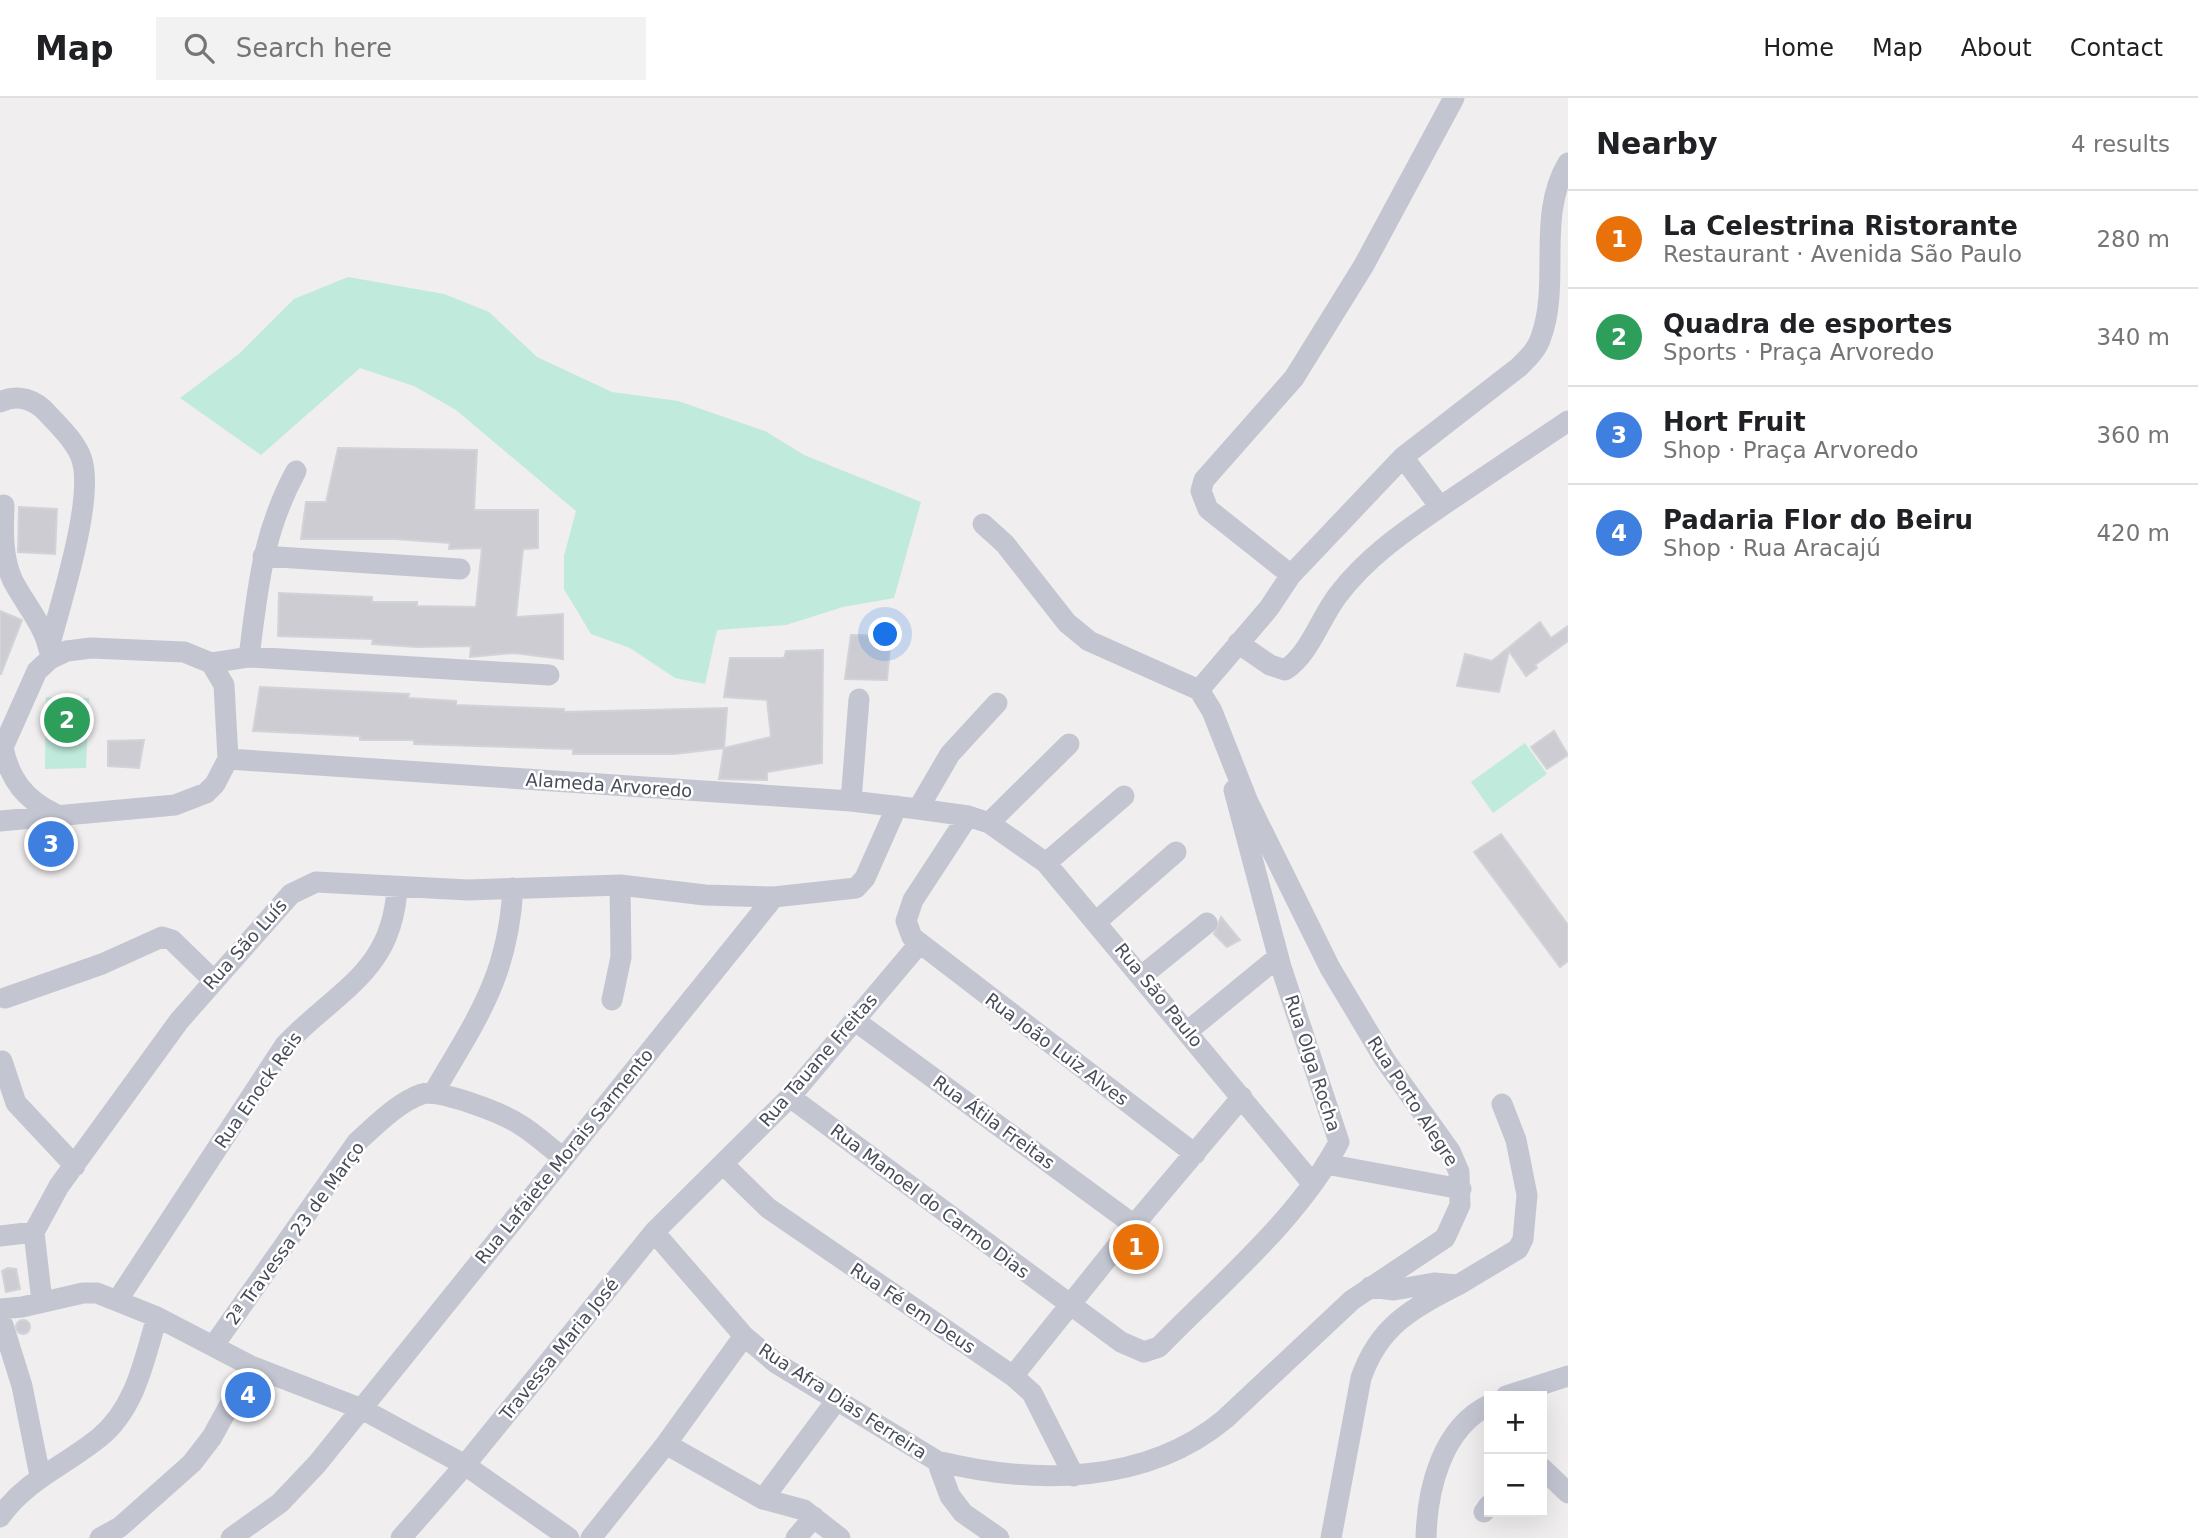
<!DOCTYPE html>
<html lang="en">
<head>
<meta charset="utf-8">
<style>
	:root { --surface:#fff; --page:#f2f2f2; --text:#202124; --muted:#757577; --line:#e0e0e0; --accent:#d93025 }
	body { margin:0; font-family:"DejaVu Sans",sans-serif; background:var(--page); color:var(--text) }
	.controls { position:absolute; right:21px; bottom:21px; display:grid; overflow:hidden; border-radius:0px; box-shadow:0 7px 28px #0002 }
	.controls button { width:63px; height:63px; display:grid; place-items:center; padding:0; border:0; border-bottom:2px solid var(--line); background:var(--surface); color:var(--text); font:35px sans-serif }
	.you { position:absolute; left:886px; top:537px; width:24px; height:24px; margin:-18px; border:5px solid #fff; border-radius:50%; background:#1a73e8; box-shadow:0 0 0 10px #1a73e833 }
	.badge { display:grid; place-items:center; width:46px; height:46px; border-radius:50%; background:var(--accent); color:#fff; font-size:23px; font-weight:700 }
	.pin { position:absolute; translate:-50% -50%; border:4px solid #fff; box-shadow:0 2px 7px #0006 }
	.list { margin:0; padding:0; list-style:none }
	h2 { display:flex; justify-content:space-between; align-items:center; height:91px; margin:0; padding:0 28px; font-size:30px }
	h2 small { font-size:23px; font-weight:400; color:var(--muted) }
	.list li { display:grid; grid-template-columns:46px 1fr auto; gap:21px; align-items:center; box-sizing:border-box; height:98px; padding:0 28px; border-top:2px solid var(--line) }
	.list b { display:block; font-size:26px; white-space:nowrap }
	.list p { margin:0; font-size:23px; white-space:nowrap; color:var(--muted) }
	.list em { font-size:23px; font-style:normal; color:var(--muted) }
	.icon { flex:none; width:38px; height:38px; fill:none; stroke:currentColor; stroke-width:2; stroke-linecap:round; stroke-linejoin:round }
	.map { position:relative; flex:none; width:1568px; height:1440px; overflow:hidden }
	header { display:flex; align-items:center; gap:42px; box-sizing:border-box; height:98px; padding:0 35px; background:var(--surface); border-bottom:2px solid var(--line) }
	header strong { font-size:33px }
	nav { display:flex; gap:38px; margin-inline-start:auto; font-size:24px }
	.search { width:490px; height:63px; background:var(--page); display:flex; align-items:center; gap:18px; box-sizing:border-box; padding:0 24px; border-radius:0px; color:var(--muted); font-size:26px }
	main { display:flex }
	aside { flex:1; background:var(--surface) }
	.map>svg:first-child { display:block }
	.green { fill:#c0eadb }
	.building { fill:#ccccd2; stroke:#d2d2d9; stroke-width:2 }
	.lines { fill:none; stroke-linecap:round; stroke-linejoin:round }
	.minor { stroke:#c3c6d1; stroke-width:21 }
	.labels { text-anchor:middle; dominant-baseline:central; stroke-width:5; stroke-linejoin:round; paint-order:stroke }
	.street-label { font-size:18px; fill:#484c59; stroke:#fff }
</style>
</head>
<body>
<header>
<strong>Map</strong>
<div class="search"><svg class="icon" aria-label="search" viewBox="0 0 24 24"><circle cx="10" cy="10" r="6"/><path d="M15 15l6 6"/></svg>Search here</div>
<nav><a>Home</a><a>Map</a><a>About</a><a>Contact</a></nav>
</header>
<main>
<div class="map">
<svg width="1568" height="1440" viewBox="0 0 1568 1440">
	<rect width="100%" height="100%" fill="#f0eeee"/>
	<path class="green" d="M348 179 444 196 489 214 537 259 612 294 678 303 765 333 804 357 921 404 894 500 843 509 786 527 717 532 705 586 675 580 630 550 591 536 564 491V458L576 413 456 312 414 288 360 270 261 357 180 300 240 255 294 201Z
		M46 599 89 600 86 670 45 671Z
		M1525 645 1547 676 1493 715 1471 684Z"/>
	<path class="building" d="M338 350 477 352 474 412H538V450L523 451 516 519 563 516V561L514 555 470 559 471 548 417 549 372 546 373 541 278 538 279 495 372 499V504H417V508L476 509 482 450 449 451 450 445 395 441H301L306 404H326Z
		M19 409 57 411 55 456 18 454Z
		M0 513 22 522 1 576H0Z
		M1540 524 1551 540 1568 528V543L1535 567 1537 570 1526 578 1509 553 1499 594 1457 588 1465 556 1492 563Z
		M851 537 891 538 887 582 845 581Z
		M823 552 822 665 767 674V682L719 681 724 650 771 639 767 602 724 599 730 560H784L786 553Z
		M260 589 409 596 408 600 456 603V607L564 611V614L727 610 724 650 674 656H573V651L414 646V642H360V638L253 633Z
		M1554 633 1568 657 1547 671 1531 649Z
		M144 642 139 670 108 668V643Z
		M1501 736 1568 827V863L1560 869 1474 754Z
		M1221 819 1240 842 1227 849 1214 836Z
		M8 1170 16 1171 20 1191 6 1194 2 1173Z
		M16 1229a7 7 0 1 1 14 0a7 7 0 1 1-14 0Z"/>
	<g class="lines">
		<path class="minor" d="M0 304C18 295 36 302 48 316 60 329 74 342 81 359 96 398 60 506 49 550
			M1403 359 1519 269C1528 260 1537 252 1541 239 1561 184 1536 118 1568 65
			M4 407C3 432 2 460 13 483 25 506 44 527 49 552
			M263 458 460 471
			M1291 477 1208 411 1201 393 1204 382 1294 280 1364 167 1454 0
			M1238 545 1270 567 1285 572C1310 556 1320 520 1338 497 1366 460 1402 435 1440 409
			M249 559C258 489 262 436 296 373
			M211 565 249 559 549 577
			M1199 592 1269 510 1291 477 1403 359 1440 409 1568 323
			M3 650C10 682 25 701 55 716
			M0 656 37 573 50 561 67 553 91 550 184 554 211 565 224 587 228 661 215 686 206 695 175 707 0 723
			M228 661 851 703 918 711 968 718 989 725 1046 765 1312 1085
			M851 703 859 601
			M918 711 950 656 997 605
			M968 718 913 802 906 823 912 839 1195 1056
			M989 725 1069 646
			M1046 765 1124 698
			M1097 823 1176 754
			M1143 877 1207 825
			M5 900 102 866 162 839 172 842 213 882
			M612 902 621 859 620 787
			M854 922 1134 1127
			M1188 933 1278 859
			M2 963 16 1005 75 1068
			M434 994C477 920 508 879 513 790
			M790 999 1121 1244 1144 1254 1159 1249C1219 1187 1299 1121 1339 1044L1281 869 1234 692
			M1326 1066 1461 1091
			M724 1067 768 1110 1013 1278 1032 1295 1074 1378
			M654 1134 744 1238 776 1265 937 1363 950 1398 963 1415 999 1440
			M0 1138 34 1134
			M1370 1189 1394 1192 1434 1185 1458 1187 1518 1151 1523 1141 1527 1097 1516 1042 1502 1006
			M117 1203 285 947C337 892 393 874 397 789
			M42 1204 34 1134 59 1088 179 923 291 796 316 784 468 792 620 787 705 797 774 799
			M0 1211 22 1209 83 1195H97L157 1219 251 1268 362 1311 465 1367 569 1440
			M3 1227 22 1288 40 1378
			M214 1247 357 1044C375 1028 398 1004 422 996 440 991 502 1015 519 1026 534 1035 548 1048 562 1059
			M1013 1278 1134 1127 1242 999
			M1506 1298 1568 1278
			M666 1346 763 1401 804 1412 840 1440
			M937 1363C1033 1387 1146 1387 1225 1321L1352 1202 1445 1140 1460 1107 1459 1074 1450 1053 1385 962 1330 870 1248 704 1212 613 1199 592 1089 543 1067 525 1005 446 983 426
			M1542 1370 1568 1395
			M763 1401 836 1303
			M1484 1414 1489 1407
			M0 1419C26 1382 66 1367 100 1339 136 1309 144 1262 157 1219
			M100 1440 120 1429 192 1365 212 1339 251 1268
			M231 1440 280 1405 317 1366 774 799 856 790 865 780 897 708
			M401 1440 465 1367 654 1134 790 999 919 846
			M591 1440 666 1346 744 1238
			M796 1440 814 1419
			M1331 1440 1361 1280C1379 1228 1411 1211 1458 1187
			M1426 1440C1427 1391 1442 1330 1489 1307"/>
	</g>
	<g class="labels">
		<g class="street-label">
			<text transform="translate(609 687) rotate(4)">Alameda Arvoredo</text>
			<text transform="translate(245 846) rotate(-48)">Rua São Luís</text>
			<text transform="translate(1159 897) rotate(51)">Rua São Paulo</text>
			<text transform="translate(1057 951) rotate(37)">Rua João Luiz Alves</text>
			<text transform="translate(818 962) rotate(-49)">Rua Tauane Freitas</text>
			<text transform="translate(1313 965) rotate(72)">Rua Olga Rocha</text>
			<text transform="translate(258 992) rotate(-55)">Rua Enock Reis</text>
			<text transform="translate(1413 1003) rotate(57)">Rua Porto Alegre</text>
			<text transform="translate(994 1024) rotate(36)">Rua Átila Freitas</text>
			<text transform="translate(564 1058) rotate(-51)">Rua Lafaiete Morais Sarmento</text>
			<text transform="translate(930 1103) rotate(37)">Rua Manoel do Carmo Dias</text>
			<text transform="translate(295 1135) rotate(-54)">2ª Travessa 23 de Março</text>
			<text transform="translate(913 1210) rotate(34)">Rua Fé em Deus</text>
			<text transform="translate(559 1251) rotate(-51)">Travessa Maria José</text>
			<text transform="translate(843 1303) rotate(33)">Rua Afra Dias Ferreira</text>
		</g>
	</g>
</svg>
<div class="controls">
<button>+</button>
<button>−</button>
</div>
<div class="you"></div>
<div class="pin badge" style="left:1136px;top:1149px;background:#e8710a">1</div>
<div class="pin badge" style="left:67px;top:622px;background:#2e9e5b">2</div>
<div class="pin badge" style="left:51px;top:746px;background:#3f7fe0">3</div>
<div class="pin badge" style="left:248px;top:1297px;background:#3f7fe0">4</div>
</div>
<aside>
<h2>Nearby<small>4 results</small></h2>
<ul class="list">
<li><span class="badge" style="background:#e8710a">1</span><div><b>La Celestrina Ristorante</b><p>Restaurant · Avenida São Paulo</p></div><em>280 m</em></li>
<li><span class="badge" style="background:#2e9e5b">2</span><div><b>Quadra de esportes</b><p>Sports · Praça Arvoredo</p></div><em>340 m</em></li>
<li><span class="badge" style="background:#3f7fe0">3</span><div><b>Hort Fruit</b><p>Shop · Praça Arvoredo</p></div><em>360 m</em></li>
<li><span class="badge" style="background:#3f7fe0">4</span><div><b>Padaria Flor do Beiru</b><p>Shop · Rua Aracajú</p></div><em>420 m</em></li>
</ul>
</aside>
</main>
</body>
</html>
